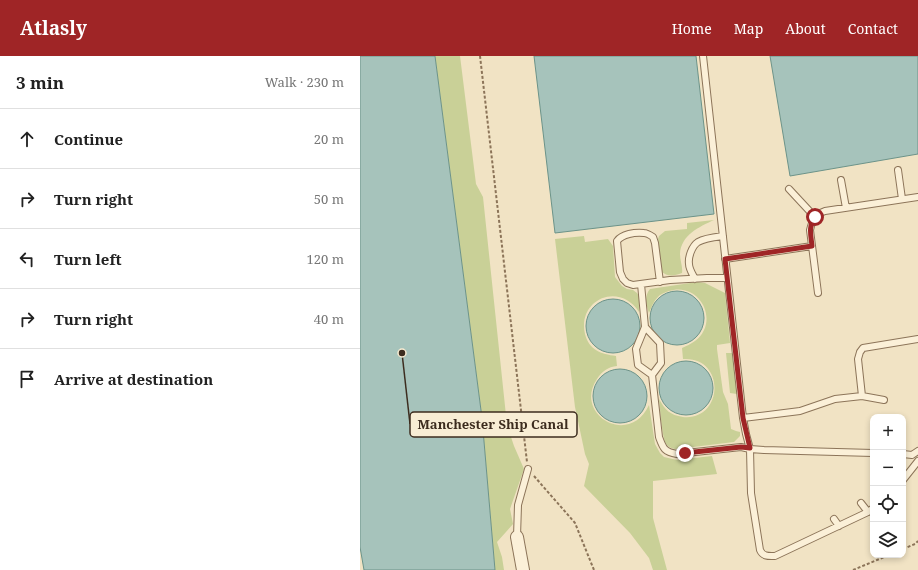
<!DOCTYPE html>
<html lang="en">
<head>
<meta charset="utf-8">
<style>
	:root { --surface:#fff; --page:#f2f2f2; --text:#222; --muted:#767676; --line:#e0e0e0; --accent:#9f2526 }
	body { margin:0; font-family:"Noto Serif",serif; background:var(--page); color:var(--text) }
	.controls { position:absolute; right:12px; bottom:12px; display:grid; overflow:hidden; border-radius:8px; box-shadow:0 2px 6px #0003 }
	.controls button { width:36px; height:36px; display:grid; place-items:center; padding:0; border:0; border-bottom:1px solid var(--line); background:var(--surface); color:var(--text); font:20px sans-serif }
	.stop { position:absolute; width:12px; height:12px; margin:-9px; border:3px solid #9f2526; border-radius:50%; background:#fff }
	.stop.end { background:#9f2526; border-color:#fff; box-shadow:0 1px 4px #0008 }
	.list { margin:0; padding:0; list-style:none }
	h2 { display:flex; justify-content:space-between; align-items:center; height:52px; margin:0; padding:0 16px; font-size:17px }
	h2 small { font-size:13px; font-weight:400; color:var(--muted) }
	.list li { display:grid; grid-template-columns:26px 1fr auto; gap:12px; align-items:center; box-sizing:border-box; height:60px; padding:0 16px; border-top:1px solid var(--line) }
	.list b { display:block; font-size:15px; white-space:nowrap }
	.list em { font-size:13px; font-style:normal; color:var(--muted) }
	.icon { flex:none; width:22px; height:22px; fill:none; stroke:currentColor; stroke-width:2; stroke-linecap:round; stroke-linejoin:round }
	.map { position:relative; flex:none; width:558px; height:514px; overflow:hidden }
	header { display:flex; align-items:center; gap:24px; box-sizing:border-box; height:56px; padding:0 20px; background:var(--accent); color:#fff }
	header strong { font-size:19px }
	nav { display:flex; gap:22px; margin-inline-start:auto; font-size:14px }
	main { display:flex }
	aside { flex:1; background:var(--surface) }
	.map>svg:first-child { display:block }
	.green { fill:#c9d097 }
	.water { fill:#a6c3bb; stroke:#6c9389 }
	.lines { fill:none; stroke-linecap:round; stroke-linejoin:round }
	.lane-casing { stroke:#8c7459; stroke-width:8 }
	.street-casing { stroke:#8c7459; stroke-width:14 }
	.path { stroke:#8c7459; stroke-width:2; stroke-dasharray:3 2; stroke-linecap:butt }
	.lane { stroke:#fbf0d8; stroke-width:6 }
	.street { stroke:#fbf0d8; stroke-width:12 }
	.route { stroke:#9f2526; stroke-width:5 }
	.leader { fill:none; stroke:#3c2c1e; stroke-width:1.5 }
	.callout-dot { fill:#3c2c1e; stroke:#f8edd4; stroke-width:1.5 }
	.callout { fill:#f8edd4; stroke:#3c2c1e; stroke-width:1.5 }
	.callout-label { font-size:13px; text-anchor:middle; font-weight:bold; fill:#3c2c1e }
</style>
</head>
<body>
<header>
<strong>Atlasly</strong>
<nav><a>Home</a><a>Map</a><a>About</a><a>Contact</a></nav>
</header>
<main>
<aside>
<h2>3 min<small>Walk · 230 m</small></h2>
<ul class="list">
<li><svg class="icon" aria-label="ahead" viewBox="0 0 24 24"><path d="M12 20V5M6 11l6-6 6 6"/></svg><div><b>Continue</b></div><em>20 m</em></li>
<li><svg class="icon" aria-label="right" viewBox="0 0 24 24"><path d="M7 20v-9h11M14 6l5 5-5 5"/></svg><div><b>Turn right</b></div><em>50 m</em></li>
<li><svg class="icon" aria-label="left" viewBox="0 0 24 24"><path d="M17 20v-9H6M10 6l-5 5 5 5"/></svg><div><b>Turn left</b></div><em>120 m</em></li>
<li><svg class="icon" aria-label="right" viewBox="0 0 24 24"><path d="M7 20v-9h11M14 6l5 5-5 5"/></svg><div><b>Turn right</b></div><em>40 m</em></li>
<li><svg class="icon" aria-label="arrive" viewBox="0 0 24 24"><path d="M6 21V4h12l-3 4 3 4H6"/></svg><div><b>Arrive at destination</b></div></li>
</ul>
</aside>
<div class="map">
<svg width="558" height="514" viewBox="0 0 558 514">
	<rect width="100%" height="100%" fill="#f1e3c4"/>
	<path class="green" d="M75 0H100L116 128 123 141 147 369 154 390 164 413 150 453 153 468 137 486 142 501 144 514H135L122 362Z
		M354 164C339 171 321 179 320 198 320 205 323 211 322 217 314 220 307 221 301 215L298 183 299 180 305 175 327 173V167Z
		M224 180 225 186 248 183 253 190 255 221 262 230 267 233 273 234 277 237 279 240V256C259 225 217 244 225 278 229 294 241 298 256 300L257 310C248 311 242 315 237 323 213 358 269 392 289 349L295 388 300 397 304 401 317 404 352 400 357 418 293 425V462L307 514H293L289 502 270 477 224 430 229 408 225 398 215 351 195 183Z
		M337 226 345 227 365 237 370 287 357 289V293L363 336 368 348 371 373 376 375 380 376V380L374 386 317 393C313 393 308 391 306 388 302 381 300 352 299 343 305 354 310 359 323 361 364 365 366 300 323 303L322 292C326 290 331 288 335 285 361 265 339 225 309 235 306 236 303 237 300 239 294 244 292 250 289 257 286 249 284 240 290 233Z
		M366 297H372L377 338 370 337Z"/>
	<path class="water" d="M0 0H75L122 362 135 514H4L0 491Z
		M174 0H336L354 158 195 177Z
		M410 0H558V98L430 120Z
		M290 262a27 27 0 1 1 54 0a27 27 0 1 1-54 0Z
		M226 270a27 27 0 1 1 54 0a27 27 0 1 1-54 0Z
		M299 332a27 27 0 1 1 54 0a27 27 0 1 1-54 0Z
		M233 340a27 27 0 1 1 54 0a27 27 0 1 1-54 0Z"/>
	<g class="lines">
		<defs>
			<path id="lane" d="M343 0 383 362 386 378 390 393 404 394 513 397
				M538 114 542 143
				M481 124 486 152
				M429 133 455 161
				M365 203 452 190
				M335 223C333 219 329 213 329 208 328 201 332 190 338 186 345 182 355 181 363 180
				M300 226 295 187 293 181C290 179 287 177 284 177 275 176 262 178 257 185L260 216 263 223 267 227 273 229 310 224 347 222H367
				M281 228 285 271 276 293 278 309 292 319
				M458 237 450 174C453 162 454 159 465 155L558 141
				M285 271 300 287 301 307 292 319 299 381C303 392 304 396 317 398L381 391 390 393 391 437 400 494C403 501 409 500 415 500L508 456 513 452
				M502 340 498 303 500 296 503 292 558 283
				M383 362 440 355 475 343 502 340 524 344
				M543 398 552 399 558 395
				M543 424 558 405
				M501 447 508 456
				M474 463 479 470
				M157 481 158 449 168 413"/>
			<path id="street" d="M157 481 163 514"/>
		</defs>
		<use href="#lane" class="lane-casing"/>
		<use href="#street" class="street-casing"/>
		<path class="path" d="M120 0 167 406
			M174 420 215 467 234 514
			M543 493 555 488 558 485
			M493 514 529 499"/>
		<use href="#lane" class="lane"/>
		<use href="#street" class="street"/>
	</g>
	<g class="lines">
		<path class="route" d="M325 397 381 391 390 392 383 362 365 203 452 190C451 180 448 170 455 161"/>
	</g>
	<path class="leader" d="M42 297L50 368"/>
	<circle class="callout-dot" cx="42" cy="297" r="4"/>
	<rect class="callout" x="50" y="356" width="167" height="25" rx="4"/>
	<g class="callout-label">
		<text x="133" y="373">Manchester Ship Canal</text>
	</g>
</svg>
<div class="controls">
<button>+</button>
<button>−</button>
<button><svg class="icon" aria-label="locate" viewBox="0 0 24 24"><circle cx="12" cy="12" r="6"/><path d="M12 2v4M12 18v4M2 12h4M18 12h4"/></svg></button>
<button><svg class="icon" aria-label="layers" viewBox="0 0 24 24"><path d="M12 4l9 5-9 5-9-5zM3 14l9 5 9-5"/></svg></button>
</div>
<div class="stop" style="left:455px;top:161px"></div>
<div class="stop end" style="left:325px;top:397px"></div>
</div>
</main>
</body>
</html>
